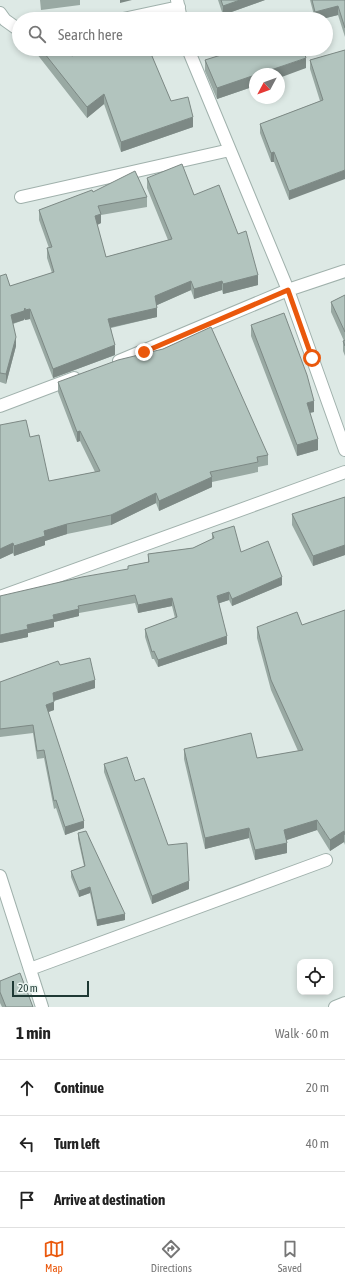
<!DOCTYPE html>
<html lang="en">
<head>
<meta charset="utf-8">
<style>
	:root { --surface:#fff; --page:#f2f2f2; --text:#222; --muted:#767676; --line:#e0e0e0; --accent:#ea580c }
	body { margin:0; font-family:"Asap Condensed",sans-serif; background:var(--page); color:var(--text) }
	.controls { position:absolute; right:12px; bottom:12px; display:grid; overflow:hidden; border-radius:8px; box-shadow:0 2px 6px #0003 }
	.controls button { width:36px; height:36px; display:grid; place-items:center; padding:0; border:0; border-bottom:1px solid var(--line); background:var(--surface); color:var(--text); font:20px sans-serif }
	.compass { position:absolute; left:249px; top:68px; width:36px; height:36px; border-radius:50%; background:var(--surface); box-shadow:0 2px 6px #0003; rotate:229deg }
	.scale { position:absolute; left:12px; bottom:10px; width:77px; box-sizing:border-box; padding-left:4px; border:2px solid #1e3934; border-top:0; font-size:11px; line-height:14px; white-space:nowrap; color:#1e3934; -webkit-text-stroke:3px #edf6f2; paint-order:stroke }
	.stop { position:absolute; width:12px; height:12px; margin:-9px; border:3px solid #ea580c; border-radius:50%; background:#fff }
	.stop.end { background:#ea580c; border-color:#fff; box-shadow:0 1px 4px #0008 }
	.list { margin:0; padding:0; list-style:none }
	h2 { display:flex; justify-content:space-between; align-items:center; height:52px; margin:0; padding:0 16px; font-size:17px }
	h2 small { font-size:13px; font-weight:400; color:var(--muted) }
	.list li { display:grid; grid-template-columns:26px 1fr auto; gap:12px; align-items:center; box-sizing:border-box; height:56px; padding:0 16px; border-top:1px solid var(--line) }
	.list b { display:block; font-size:15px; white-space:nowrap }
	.list em { font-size:13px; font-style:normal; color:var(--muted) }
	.icon { flex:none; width:22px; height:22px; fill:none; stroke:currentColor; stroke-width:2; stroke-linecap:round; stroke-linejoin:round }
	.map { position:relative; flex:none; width:345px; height:1007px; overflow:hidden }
	.search { position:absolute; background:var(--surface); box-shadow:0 2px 6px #0003; left:12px; right:12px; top:12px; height:44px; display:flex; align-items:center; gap:10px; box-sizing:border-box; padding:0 14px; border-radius:22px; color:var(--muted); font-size:15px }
	.sheet { height:220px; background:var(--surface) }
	nav { display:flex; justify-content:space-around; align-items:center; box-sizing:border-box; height:56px; border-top:1px solid var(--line); background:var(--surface); font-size:11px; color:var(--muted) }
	nav a { display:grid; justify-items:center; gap:2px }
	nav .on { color:var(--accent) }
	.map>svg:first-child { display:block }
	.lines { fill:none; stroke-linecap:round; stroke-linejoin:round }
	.street-casing { stroke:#a0b1ac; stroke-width:14 }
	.street { stroke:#fff; stroke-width:12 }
	.wall { fill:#99a9a3 }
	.shaded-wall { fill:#7d8985 }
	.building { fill:#b2c4be; stroke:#7d8985 }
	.route { stroke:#ea580c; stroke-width:5 }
</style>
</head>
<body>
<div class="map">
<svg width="345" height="1007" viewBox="0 0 345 1007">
	<rect width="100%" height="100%" fill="#dde9e5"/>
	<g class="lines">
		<defs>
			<path id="street" d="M177 0 181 19
				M0 13 5 20 19 30
				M123 19 179 7
				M188 49 288 290 345 450
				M21 197 230 150
				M119 361 288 290 345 271
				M0 406 74 378
				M0 597 345 472
				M0 876 42 1007
				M30 969 326 860
				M335 1007 345 1003"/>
		</defs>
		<use href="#street" class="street-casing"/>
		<use href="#street" class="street"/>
	</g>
	<path class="wall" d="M40 0H80V5L41 10Z
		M218 0H265L223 15Z
		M310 0H345V37L338 15 322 19H315Z
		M33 49H64L72 56 84 49H151L149 50 171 101 193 127 121 152 104 104 87 118Z
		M345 50 289 200 274 162H271L260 133V124L320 101 310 69V60Z
		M205 60 306 68 255 74V86L217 99 205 71Z
		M147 178 194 195 238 234 258 285 223 294 222 290 194 299 191 290 157 305V317L111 328 115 355 53 378 30 319 25 320V318L24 320 13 324 16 346 6 384 0 382V276L10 286 52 273 47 258V248H49L39 220V210L93 192 147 197V207L101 215V223L97 225 106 257 168 240 147 188Z
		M345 295V356L343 351V341H344L331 312V302Z
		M251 325 314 412 310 413 318 450 297 456 251 336Z
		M58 382 268 455V465L258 467V472L212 482V487L159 511 156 503 111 525 67 534 45 541V545L14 556 13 553 0 559V425L30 437 49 481 95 472 80 441 77 442 58 392Z
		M345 498V555L313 566 292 525V514Z
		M212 533 241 552 282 585 232 606 229 600 219 603 227 644 158 667 154 659H152L145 637V629L175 618 172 606 138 613 135 603 79 613V616L54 622V627L28 633V637L0 643 128 569V566L148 562V554L193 548 212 539Z
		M345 610V845L344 842 330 851 317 830 286 840 287 853 255 860 249 838 205 849 184 759V749L257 758 298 751 271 690 257 638V627L302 625Z
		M60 665 95 688 54 701V710L48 712 84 828 65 835 56 808 54 809 44 758 37 759 33 733 0 737V682Z
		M104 764 135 781 168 845 189 889 152 904 104 772Z
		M78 833 125 920 97 926 90 893 79 897 71 877V871L84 866 78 839Z
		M0 981 33 1007H2L0 1003Z"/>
	<path class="shaded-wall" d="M120 0H132L120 3Z
		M240 0H265L223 15V6Z
		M338 6V15L322 19H315V12Z
		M306 58V68L279 78V74H259Z
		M255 75V86L217 99V88Z
		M104 94V104L87 118V107Z
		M193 117V127L121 152V142Z
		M274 152V162H271V153Z
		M345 170V179L289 200V191Z
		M101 214V223L95 226V216Z
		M258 275V285L223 294V284Z
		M191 281V290L155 306V296Z
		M222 281V290L194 299V289Z
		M25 308V318L24 320 11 324V315Z
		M157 308V317L108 328V319Z
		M30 309V319L25 320V310Z
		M16 337V346L6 384V374Z
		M115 345V355L53 378V369Z
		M314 401V412L307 413V403Z
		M80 431V441L77 442V432Z
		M318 439V450L297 456V445Z
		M212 477V487L159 511V501Z
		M156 493V503L111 525V515Z
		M67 524V534L45 541V545L14 556V546L44 531Z
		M13 543V553L0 559V549Z
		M345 545V555L313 566V556Z
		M282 577V585L232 606V599Z
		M229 592V600L217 604V596Z
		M172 598V606L138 613V605Z
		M79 609V616L54 622V627L28 633V637L0 643V635L53 615Z
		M227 636V644L158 667V660Z
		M95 680V688L53 701V693Z
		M54 702V710L46 713V705Z
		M317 820V830L284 841V830Z
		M84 821V828L65 835V827Z
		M249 828V838L205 849V838Z
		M344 831V842L330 851V840Z
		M287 843V853L255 860V850Z
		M189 881V889L152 904V896Z
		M90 887V893L79 897V891Z
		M125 914V920L97 926V920Z"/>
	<path class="building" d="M221 0H240L223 6Z
		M312 0H345V28L338 6 315 12Z
		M143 16 145 19H138Z
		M41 49H64L72 56 84 49H149L171 101 188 97 193 117 121 142 104 94 87 107Z
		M240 49H303L306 58 259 74H255V75L217 88 205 60Z
		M345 50V170L289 191 274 152 271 153 260 124 323 100 310 60Z
		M182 164 194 195 219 185 238 234 246 231 258 275 223 284 222 281 194 289 191 281 155 296 157 308 108 319 115 345 53 369 30 309 25 310V308L24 311 11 315 16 337 6 374 0 373V276L6 274 10 286 54 272 47 248 52 247 39 210 92 190 93 192 135 171 147 197 98 206 101 214 95 216 106 257 172 239 147 178Z
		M345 295V332L331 302Z
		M284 313 307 375 314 401 307 403 318 439 297 445 251 325Z
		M211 327 268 455 257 457 258 462 210 472 212 477 159 501 156 493 111 515 67 524 44 531 45 536 14 546 13 543 0 549V425L26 420 30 437 39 435 49 481 100 471 80 431 77 432 58 382 118 360 163 349Z
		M345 340V346L343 341Z
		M345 497V545L313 556 292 514Z
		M234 526 241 552 268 541 282 577 232 599 229 592 217 596 227 636 158 660 154 651 152 652 145 629 177 617 172 598 138 605 135 595 78 606 79 609 53 615 54 619 27 625 28 629 0 635V596L82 577 128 569V566L149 562 148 554 193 548 214 538 212 533Z
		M345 610V835L344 831 330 840 317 820 284 830 287 843 255 850 249 828 205 838 184 749 251 733 257 758 303 750 271 680 257 627 297 612 302 625Z
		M90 658 95 680 53 693 54 702 46 705 84 821 65 827 56 800 54 801 44 750 37 751 33 725 0 729V682L58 661 60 665Z
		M127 757 135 781 144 778 168 845 187 843 189 881 152 896 104 764Z
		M86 831 125 914 97 920 90 887 79 891 71 871 85 866 78 833Z
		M20 973 33 1007H6L0 992V981Z"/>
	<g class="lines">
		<path class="route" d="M144 352 288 290 312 358"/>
	</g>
</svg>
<div class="controls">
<button><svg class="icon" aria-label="locate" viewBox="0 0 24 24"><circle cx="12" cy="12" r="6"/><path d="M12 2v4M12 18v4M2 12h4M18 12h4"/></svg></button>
</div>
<svg class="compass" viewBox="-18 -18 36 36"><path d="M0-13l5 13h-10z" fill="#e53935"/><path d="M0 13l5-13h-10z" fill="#767676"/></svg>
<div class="scale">20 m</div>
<div class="stop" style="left:312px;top:358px"></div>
<div class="stop end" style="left:144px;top:352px"></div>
<div class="search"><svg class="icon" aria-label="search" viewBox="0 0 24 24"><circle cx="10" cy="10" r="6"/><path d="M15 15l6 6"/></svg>Search here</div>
</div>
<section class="sheet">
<h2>1 min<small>Walk · 60 m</small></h2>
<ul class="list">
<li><svg class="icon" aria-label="ahead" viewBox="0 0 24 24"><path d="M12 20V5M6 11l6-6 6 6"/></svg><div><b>Continue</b></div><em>20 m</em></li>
<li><svg class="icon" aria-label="left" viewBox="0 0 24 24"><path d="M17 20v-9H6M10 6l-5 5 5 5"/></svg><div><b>Turn left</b></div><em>40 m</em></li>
<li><svg class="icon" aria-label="arrive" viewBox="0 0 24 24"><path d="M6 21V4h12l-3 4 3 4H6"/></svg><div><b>Arrive at destination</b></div></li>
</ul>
</section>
<nav>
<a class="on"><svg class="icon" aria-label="map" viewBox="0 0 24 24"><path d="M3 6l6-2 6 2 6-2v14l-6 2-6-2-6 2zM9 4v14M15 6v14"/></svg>Map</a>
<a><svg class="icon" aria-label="directions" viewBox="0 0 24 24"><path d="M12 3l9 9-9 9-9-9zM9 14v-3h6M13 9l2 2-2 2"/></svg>Directions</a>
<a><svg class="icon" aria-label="saved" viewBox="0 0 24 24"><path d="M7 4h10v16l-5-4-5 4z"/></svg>Saved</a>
</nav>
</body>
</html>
